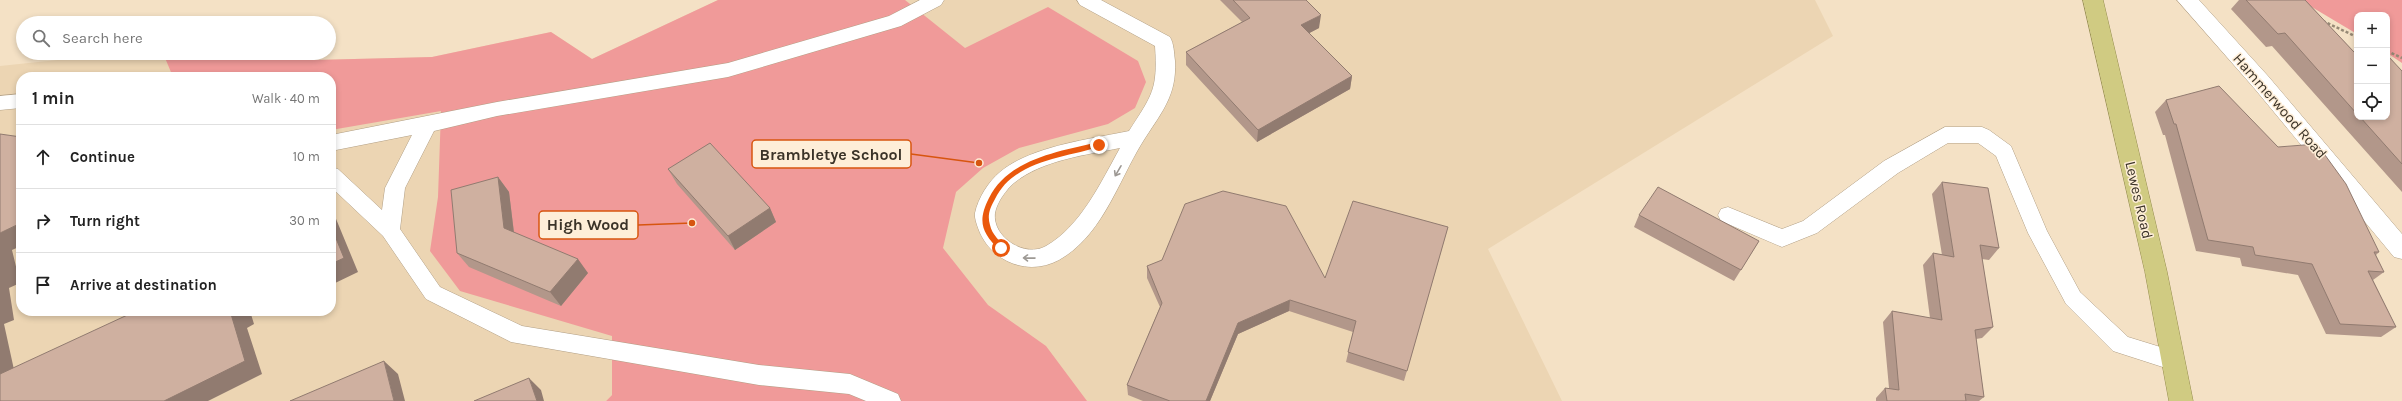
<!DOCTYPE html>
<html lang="en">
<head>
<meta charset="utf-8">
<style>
	:root { --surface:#fff; --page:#f2f2f2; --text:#222; --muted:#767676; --line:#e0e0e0 }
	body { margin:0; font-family:Karla,sans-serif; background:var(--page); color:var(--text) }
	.controls { position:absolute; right:12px; top:12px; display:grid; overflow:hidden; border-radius:8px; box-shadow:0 2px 6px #0003 }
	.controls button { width:36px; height:36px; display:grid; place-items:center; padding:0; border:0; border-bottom:1px solid var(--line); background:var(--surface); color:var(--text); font:20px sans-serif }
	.stop { position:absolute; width:12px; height:12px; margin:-9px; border:3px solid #ea580c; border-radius:50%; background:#fff }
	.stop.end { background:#ea580c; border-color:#fff; box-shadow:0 1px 4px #0008 }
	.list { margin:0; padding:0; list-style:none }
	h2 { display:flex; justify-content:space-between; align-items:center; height:52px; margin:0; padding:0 16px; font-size:17px }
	h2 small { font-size:13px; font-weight:400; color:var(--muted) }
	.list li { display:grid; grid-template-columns:26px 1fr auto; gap:12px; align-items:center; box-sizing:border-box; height:64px; padding:0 16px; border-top:1px solid var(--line) }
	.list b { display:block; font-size:15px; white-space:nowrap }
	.list em { font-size:13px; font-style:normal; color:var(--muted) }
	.icon { flex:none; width:22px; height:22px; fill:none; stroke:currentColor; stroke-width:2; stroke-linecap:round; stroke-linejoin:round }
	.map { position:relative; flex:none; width:2402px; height:401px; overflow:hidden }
	.search { position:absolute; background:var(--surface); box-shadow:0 2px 6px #0003; left:16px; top:16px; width:320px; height:44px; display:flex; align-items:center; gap:10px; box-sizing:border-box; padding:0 14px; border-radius:22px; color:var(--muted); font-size:15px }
	.panel { position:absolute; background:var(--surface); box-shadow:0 2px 6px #0003; left:16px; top:72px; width:320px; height:244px; border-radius:16px }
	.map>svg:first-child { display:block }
	.built { fill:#ecd5b3; fill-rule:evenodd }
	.forest { fill:#f09a99 }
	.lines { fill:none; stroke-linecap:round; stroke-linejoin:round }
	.service-casing { stroke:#b19f85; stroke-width:1 }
	.tertiary-casing { stroke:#b19f85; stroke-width:1 }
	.trunk-casing { stroke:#958d4e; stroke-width:1 }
	.path { stroke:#968975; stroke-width:2.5; stroke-dasharray:3 2; stroke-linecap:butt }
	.service { fill:#fff; fill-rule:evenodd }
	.tertiary { fill:#fff; fill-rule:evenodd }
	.trunk { fill:#d0cb82; fill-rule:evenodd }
	.wall { fill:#b2978a }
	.shaded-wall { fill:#917b70 }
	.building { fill:#cfb0a0; stroke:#917b70 }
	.oneway { stroke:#9d9994 }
	.route { fill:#ea580c }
	.labels { text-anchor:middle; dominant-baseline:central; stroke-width:3; stroke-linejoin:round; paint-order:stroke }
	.street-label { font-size:15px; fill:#3b3328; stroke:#feeed8 }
	.leader { fill:none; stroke:#d7550f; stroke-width:1.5 }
	.callout-dot { fill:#d7550f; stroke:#feeed8; stroke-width:1.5 }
	.callout { fill:#feeed8; stroke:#d7550f; stroke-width:1.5 }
	.callout-label { font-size:16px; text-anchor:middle; font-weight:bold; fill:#3b3328 }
</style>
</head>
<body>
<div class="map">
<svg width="2402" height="401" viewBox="0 0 2402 401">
	<rect width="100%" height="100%" fill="#f4e1c5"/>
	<path class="built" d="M718 0H1815L1833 36 1488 249 1562 401H646L612 395 606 401H0V66L124 53H217L315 60 432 57 551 32 592 59ZM21 77H331V311H21Z"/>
	<path class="forest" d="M718 0H905L965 48 1048 7 1138 61 1146 82 1135 108 1108 124 1019 148 983 168 956 192 943 248 988 305 1046 346 1087 401H606L612 395V336L460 291 430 251 438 197 441 111 331 130V77H173L163 53H217L315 60 432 57 551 32 592 59Z
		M2300 0H2402V63L2387 53V15H2357V34Z"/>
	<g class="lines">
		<defs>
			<path id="service" d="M920 0H944L941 5 901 26 728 77 497 116 434 131 405 188 400 229 440 287 522 326 759 365 850 374 898 394 901 401H866L849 394 759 385 511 342 426 299 383 236 331 187V167L338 169 382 210 385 188 412 135 331 151V135L497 102 728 63 889 16Z
				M1077 0H1101L1170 37C1174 44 1174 53 1175 61 1177 97 1160 114 1142 143 1118 182 1102 236 1059 260 1029 276 994 263 980 233 978 228 974 218 975 213 978 198 989 181 1000 172 1031 146 1091 139 1129 131 1152 95 1158 90 1155 46L1080 5ZM1120 148C1101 182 1081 226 1046 246 1026 258 992 238 995 213 997 202 1006 190 1014 183 1042 160 1086 155 1120 148Z
				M21 94V108L0 110V96Z
				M1945 127H1982L1989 130 2011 146 2047 231 2080 292 2128 337 2180 353 2183 360 2180 367 2172 370 2113 351 2066 304 2028 233 1996 156 1978 143H1948L1898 173 1817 233 1782 247 1721 221 1718 215 1721 209 1728 207 1782 229 1803 221 1884 161Z"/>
			<path id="tertiary" d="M2177 0H2199L2268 76 2402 234V259L2394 257 2254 88Z"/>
			<path id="trunk" d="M2083 0H2103L2167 272 2193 401H2169L2145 272Z"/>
		</defs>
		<use href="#service" class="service-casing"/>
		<use href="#tertiary" class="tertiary-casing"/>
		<use href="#trunk" class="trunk-casing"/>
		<path class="path" d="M2323 21 2357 37
			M2387 51 2402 58"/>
		<use href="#service" class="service"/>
		<use href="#tertiary" class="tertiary"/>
		<use href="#trunk" class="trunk"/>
	</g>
	<path class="wall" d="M1220 0H1306L1319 28 1309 33 1352 76 1350 89 1257 142 1186 65V52L1242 22Z
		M2239 0H2305L2354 52 2357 51V117H2387L2402 71V192L2272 46 2266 47 2231 9Z
		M2166 100 2379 252 2376 255 2384 272 2373 280 2396 327 2381 337 2326 334 2298 275 2242 266 2240 258 2196 251 2165 135H2163L2155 112Z
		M668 169 770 208 776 222 735 250 677 184Z
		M498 177 509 192 514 232 588 273 561 306 469 267 457 253Z
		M1942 182 1999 248 1989 260 1982 259 1993 327 1982 338 1976 339 1984 397 1979 401H1876V398L1885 388H1889L1883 322 1892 311 1930 318 1923 265 1933 253 1942 255 1932 194Z
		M1639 215 1759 241 1734 281 1634 227Z
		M1448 227 1404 381 1346 362 1353 332 1289 311 1238 334 1210 401H1143L1128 395 1127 385 1160 307 1147 278V266L1325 278Z"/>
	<path class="shaded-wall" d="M1321 15 1319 28 1300 38 1301 25Z
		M1352 76 1350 89 1257 142 1258 130Z
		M498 177 509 192 515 242 504 228Z
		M770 208 776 222 735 250 728 236Z
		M331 211 334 214 358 272 331 285Z
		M21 223V246L12 250 20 283 9 288 14 320 4 324 18 388 0 377V233Z
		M578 259 588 273 561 306 550 292Z
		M1290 300 1289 311 1238 334 1210 401H1206L1238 323Z
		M238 311H250L254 324 247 328 262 374 208 401H164L231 314Z
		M384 361 398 374 405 401H394Z
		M529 378 541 390 544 401H537Z"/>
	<path class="building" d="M1233 0H1306L1321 15 1301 25 1352 76 1258 130 1186 52 1250 18Z
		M2246 0H2305L2354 52 2357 51V114L2285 33 2278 34Z
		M2387 56H2388L2402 71V164L2360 117H2387Z
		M2219 86 2278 147 2317 144 2346 184 2379 252H2374L2384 272 2368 271 2396 327 2340 324 2312 264 2255 255 2253 247 2208 240 2176 124H2174L2166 100Z
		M0 134 21 137V223L0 233Z
		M710 143 770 208 728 236 668 169Z
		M498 177 504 228 578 259 550 292 457 253 451 190Z
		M1942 182 1988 188 1999 248 1980 245 1993 327 1975 330 1984 397 1965 394 1966 401H1887L1885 388 1899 390 1892 311 1942 320 1933 253 1954 257Z
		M1658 187 1759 241 1741 270 1639 215Z
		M1223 191 1286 206 1325 278 1353 201 1448 227 1407 371 1348 352 1356 321 1290 300 1238 323 1206 401H1170L1127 385 1162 303 1147 266 1162 260 1185 204Z
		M331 226 344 258 331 264Z
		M136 311H238L231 314 245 361 164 401H0V374Z
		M384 361 394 401H290Z
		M529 378 537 401H474Z"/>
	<defs><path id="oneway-shaft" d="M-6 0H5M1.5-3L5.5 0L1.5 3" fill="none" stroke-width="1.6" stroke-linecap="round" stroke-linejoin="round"/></defs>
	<g class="oneway">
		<use href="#oneway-shaft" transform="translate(1118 171) rotate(120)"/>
		<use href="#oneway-shaft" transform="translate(1029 258) rotate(-179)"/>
	</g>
	<path class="route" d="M1099 142 1102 146C1065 158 1014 160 995 199 990 208 987 215 990 225 992 235 1000 240 1004 248L999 250C982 232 977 222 989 198 1008 159 1060 151 1099 142Z"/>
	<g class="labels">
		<g class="street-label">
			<text transform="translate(2280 106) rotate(49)">Hammerwood Road</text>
			<text transform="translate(2139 200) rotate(77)">Lewes Road</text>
		</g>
	</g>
	<path class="leader" d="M979 163L911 154M692 223L638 225"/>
	<g class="callout-dot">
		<circle cx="979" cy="163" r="4"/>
		<circle cx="692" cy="223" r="4"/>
	</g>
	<g class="callout">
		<rect x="752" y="140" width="159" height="28" rx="4"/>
		<rect x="539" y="211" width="99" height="28" rx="4"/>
	</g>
	<g class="callout-label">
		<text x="831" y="160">Brambletye School</text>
		<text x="588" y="230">High Wood</text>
	</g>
</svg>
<div class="controls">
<button>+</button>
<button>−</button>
<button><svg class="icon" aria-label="locate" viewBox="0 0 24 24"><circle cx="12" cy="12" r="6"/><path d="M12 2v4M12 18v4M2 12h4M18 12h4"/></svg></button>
</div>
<div class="stop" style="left:1001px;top:248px"></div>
<div class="stop end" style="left:1099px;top:145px"></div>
<div class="search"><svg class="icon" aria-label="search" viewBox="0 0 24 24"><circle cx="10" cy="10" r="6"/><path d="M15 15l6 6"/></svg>Search here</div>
<section class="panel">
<h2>1 min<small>Walk · 40 m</small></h2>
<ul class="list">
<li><svg class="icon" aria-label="ahead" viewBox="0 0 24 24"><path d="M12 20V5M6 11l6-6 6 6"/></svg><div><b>Continue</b></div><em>10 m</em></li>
<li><svg class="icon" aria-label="right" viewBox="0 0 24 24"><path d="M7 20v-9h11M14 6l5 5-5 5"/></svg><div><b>Turn right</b></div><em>30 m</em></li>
<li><svg class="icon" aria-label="arrive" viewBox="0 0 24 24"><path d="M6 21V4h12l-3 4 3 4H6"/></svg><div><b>Arrive at destination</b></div></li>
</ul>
</section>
</div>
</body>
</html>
